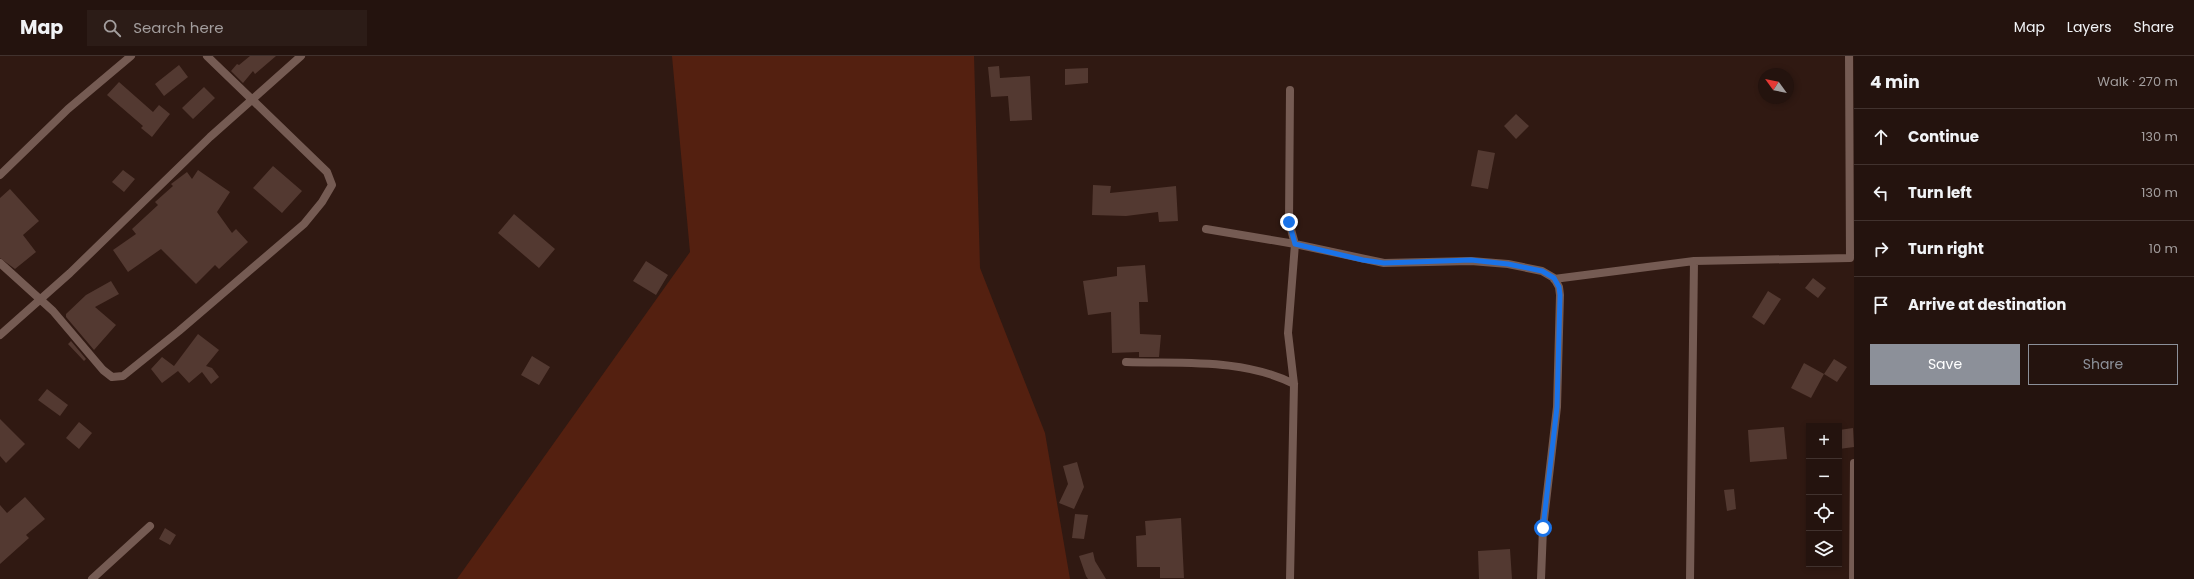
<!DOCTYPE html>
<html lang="en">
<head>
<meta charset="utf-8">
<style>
	:root { --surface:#24130e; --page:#2c1c17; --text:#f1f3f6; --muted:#a39e9e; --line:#41322e; --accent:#8c9099 }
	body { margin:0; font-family:Poppins,sans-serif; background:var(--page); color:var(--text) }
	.controls { position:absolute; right:12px; bottom:12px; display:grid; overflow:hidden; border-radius:0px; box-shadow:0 2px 6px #0003 }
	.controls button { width:36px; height:36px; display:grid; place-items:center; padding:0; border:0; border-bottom:1px solid var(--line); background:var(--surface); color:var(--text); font:20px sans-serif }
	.compass { position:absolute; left:1758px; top:12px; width:36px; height:36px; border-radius:50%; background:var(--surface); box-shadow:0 2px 6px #0003; rotate:303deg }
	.stop { position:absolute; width:12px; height:12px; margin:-9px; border:3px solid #1a73e8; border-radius:50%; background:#fff }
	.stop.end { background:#1a73e8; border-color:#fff; box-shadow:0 1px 4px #0008 }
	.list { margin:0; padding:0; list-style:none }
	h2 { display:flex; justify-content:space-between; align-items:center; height:52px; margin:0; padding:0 16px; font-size:17px }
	h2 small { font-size:13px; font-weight:400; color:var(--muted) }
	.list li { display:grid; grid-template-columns:26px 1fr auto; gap:12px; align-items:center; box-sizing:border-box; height:56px; padding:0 16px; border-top:1px solid var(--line) }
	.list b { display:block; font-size:15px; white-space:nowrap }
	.list em { font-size:13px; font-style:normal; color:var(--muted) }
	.actions { display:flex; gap:8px; padding:12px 16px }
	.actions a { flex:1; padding:9px 0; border:1px solid var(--accent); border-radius:0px; text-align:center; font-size:14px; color:var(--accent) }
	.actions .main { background:var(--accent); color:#fff }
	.icon { flex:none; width:22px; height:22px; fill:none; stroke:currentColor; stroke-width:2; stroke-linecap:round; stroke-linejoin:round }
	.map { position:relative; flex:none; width:1854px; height:523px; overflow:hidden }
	header { display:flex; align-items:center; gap:24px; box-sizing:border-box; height:56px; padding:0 20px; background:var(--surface); border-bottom:1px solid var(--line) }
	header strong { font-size:19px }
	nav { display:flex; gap:22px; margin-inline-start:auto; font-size:14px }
	.search { width:280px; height:36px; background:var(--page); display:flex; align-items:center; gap:10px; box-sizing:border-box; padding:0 14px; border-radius:0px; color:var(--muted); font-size:15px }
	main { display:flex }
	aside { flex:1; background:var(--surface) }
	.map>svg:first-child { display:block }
	.green { fill:#542010 }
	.building { fill:#533931 }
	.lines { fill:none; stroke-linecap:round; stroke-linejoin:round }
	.street { stroke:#755b53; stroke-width:8 }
	.route { stroke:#1a73e8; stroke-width:5 }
</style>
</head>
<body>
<header>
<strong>Map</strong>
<div class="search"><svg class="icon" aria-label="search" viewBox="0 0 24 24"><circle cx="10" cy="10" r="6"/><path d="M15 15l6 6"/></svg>Search here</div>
<nav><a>Map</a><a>Layers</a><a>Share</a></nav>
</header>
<main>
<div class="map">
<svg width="1854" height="523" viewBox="0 0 1854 523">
	<rect width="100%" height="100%" fill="#301912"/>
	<path class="green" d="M672 0H974L980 212 1045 377 1070 523H457L690 196Z"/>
	<path class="building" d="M250 0H276L255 18 253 15 243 27 231 15 237 8 239 9Z
		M179 9 188 21 164 40 155 28Z
		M999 10 1000 22 1030 20 1032 64 1010 65 1008 40 991 41 988 11Z
		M1088 12V27L1065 29V13Z
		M119 26 153 56 159 49 170 58 152 81 141 72 143 70 107 39Z
		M204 31 215 42 193 63 182 52Z
		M1516 58 1529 70 1516 83 1504 70Z
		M1478 94 1495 97 1488 133 1471 130Z
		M273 110 302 135 282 157 253 132Z
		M123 114 135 123 124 136 112 126Z
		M198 114 230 136 217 156 232 177 236 173 248 186 219 213 215 209 196 228 161 193 128 216 113 194 136 178 132 173 158 149 155 146 173 130 171 128 187 116 192 123Z
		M1093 129 1111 130 1110 137 1176 130 1178 165 1159 166 1158 156 1126 160 1092 159Z
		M10 133 39 165 23 179 36 196 15 213 0 202V142Z
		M514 158 555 193 539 212 498 177Z
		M646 205 668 219 656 239 633 225Z
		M1145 209 1148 246H1139L1140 278 1161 279 1159 301H1139V296L1112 297 1111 256 1088 259 1083 225 1117 220V211Z
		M1813 222 1826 232 1818 242 1805 232Z
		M111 225 119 238 95 251 116 269 94 294 66 261V258L86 239Z
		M1768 235 1781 243 1764 269 1752 261Z
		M198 278 219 294 206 310 212 312 219 321 211 328 202 316 189 327 178 315 162 327 151 313 162 301 174 310Z
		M71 285 86 303 84 305 68 288Z
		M532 300 550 311 539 329 521 319Z
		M1834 303 1847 311 1837 326 1824 318Z
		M1804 307 1824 318 1811 342 1791 332Z
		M47 333 68 349 60 360 38 344Z
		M0 363 25 388 6 407 0 400Z
		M79 366 92 377 79 393 66 382Z
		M1784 371 1787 403 1750 406 1748 374Z
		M1853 372 1854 391 1839 393V374Z
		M1077 406 1084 431 1074 453 1059 447 1068 428 1063 410Z
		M1734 433 1736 453 1727 455 1724 434Z
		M25 441 45 463 26 479 29 482 0 508V449L7 457Z
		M1075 458 1088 459 1084 483 1072 482Z
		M1181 462 1184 522H1160V511H1137L1136 480 1146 479 1145 465Z
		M165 472 176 479 170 489 159 483Z
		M1510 493 1512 523H1479L1478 495Z
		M1093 496 1095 505 1106 523H1088L1086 520 1079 500Z"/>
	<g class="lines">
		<path class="street" d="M0 119 68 53 131 0
			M1206 173 1295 188 1384 207 1471 205 1508 208 1542 215 1554 222 1559 231 1560 239 1557 351 1543 472 1541 523
			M0 207 53 255 103 314 112 321 123 320 179 275 304 168 322 146 332 129 327 116 207 0
			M1554 223 1694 205 1850 202 1849 0
			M0 279 70 217 210 81 301 0
			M1126 306C1182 308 1243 302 1294 328
			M92 523 150 470
			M1290 523 1294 328 1288 277 1295 188 1289 166 1290 34
			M1690 523 1694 205
			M1853 523 1854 407"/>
	</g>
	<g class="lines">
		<path class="route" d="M1289 166 1295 188 1363 204 1384 207 1471 204 1508 208 1542 215 1554 222 1559 231 1560 239 1557 351 1543 472"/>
	</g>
</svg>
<div class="controls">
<button>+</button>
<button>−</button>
<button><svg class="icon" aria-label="locate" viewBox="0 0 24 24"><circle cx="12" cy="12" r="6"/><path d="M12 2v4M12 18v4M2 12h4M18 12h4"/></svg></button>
<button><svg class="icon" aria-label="layers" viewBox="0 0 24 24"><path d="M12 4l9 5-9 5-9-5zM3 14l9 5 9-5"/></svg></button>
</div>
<svg class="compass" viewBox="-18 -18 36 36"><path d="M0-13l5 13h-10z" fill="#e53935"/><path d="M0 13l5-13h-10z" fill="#a39e9e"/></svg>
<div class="stop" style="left:1543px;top:472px"></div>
<div class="stop end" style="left:1289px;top:166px"></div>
</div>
<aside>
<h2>4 min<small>Walk · 270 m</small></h2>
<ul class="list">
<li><svg class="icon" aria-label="ahead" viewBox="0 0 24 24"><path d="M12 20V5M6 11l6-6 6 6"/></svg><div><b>Continue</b></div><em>130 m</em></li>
<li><svg class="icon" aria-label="left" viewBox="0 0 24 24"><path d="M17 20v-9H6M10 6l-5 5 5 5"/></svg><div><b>Turn left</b></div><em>130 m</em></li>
<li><svg class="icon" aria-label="right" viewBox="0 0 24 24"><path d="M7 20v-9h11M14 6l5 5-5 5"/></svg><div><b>Turn right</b></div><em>10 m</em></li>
<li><svg class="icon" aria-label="arrive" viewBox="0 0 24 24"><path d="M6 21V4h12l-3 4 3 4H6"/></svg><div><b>Arrive at destination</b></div></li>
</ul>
<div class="actions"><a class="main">Save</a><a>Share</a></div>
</aside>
</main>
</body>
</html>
